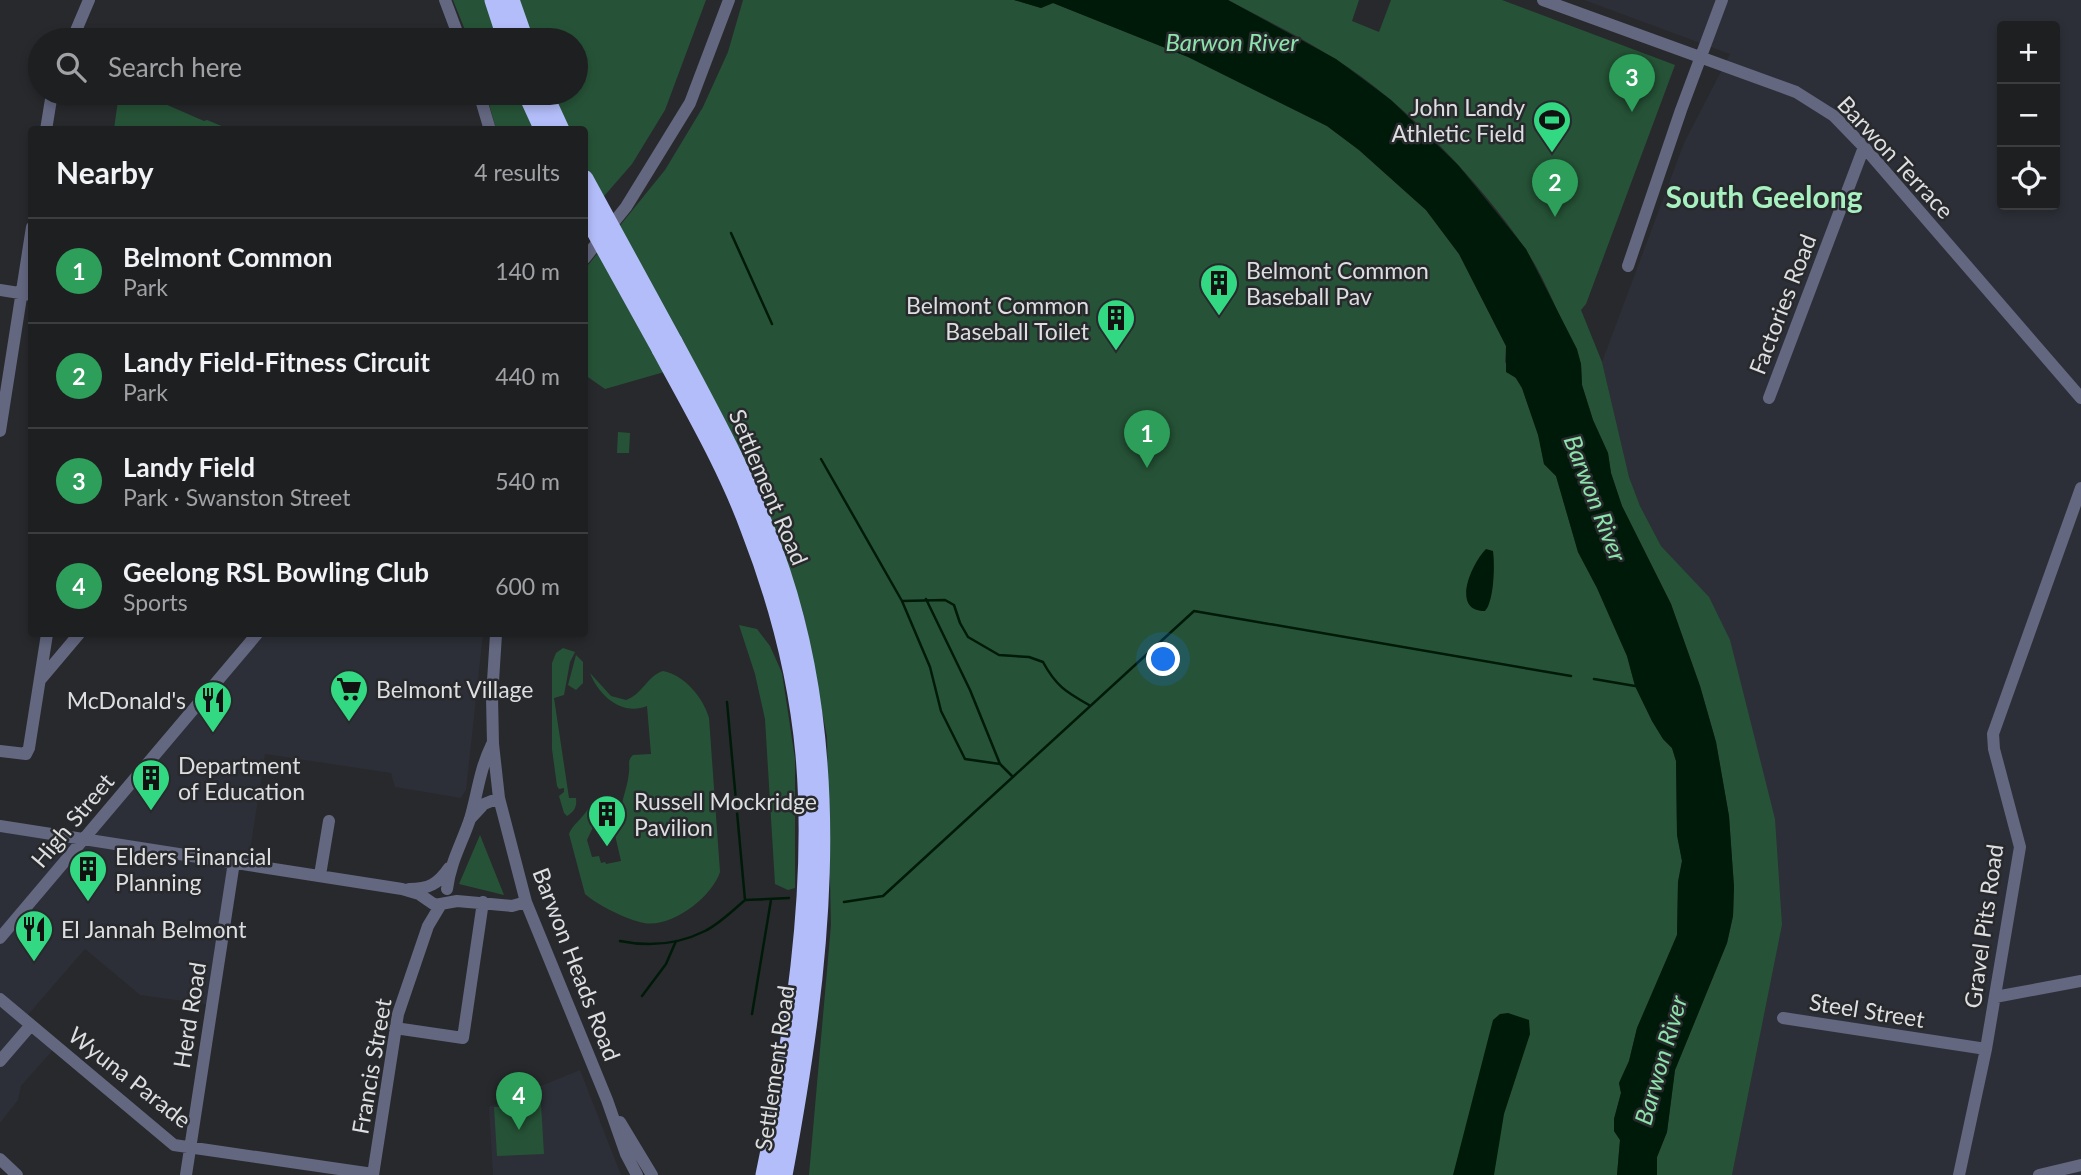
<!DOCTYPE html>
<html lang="en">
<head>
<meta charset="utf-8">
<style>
	:root { --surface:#1e1f21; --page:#2b2c2e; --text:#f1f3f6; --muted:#a1a2a5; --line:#3c3d3f; --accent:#33d882 }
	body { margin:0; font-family:Lato,sans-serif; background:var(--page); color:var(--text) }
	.controls { position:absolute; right:21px; top:21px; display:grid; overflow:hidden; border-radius:7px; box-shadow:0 4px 10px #0003 }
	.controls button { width:63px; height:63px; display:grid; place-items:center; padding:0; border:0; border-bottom:2px solid var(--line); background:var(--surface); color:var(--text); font:35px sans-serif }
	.you { position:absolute; left:1164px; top:660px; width:24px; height:24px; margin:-18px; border:5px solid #fff; border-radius:50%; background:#1a73e8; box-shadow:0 0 0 10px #1a73e833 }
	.badge { display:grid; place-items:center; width:46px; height:46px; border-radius:50%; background:var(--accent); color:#fff; font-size:23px; font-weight:700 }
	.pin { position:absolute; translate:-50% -58px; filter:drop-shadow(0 2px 4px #0008) }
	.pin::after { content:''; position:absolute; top:37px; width:24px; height:21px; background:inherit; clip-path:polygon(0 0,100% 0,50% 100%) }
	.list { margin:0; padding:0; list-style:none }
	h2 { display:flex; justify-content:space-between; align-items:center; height:91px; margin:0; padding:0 28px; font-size:30px }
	h2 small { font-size:23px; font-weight:400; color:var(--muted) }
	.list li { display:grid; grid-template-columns:46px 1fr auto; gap:21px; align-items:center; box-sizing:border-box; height:105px; padding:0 28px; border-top:2px solid var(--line) }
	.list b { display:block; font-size:26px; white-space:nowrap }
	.list p { margin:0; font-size:23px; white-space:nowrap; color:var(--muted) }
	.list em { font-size:23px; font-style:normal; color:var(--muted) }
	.icon { flex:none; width:38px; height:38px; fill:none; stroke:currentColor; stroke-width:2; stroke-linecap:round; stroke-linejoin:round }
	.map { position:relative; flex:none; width:2081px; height:1175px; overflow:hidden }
	.search { position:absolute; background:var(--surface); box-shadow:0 4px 10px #0003; left:28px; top:28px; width:560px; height:77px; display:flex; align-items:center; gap:18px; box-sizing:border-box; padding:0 24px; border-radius:38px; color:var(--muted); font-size:26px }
	.panel { position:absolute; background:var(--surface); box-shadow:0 4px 10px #0003; left:28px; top:126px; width:560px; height:511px; border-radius:7px }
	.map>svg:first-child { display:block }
	.built { fill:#2d2f38; fill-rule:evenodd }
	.green { fill:#265337 }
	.water { fill:#001a09 }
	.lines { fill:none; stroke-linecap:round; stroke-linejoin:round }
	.stream { stroke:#001a09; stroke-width:2.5 }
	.minor { stroke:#636780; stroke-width:12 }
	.highway { stroke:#b3bdf9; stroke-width:19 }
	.highway-bridge { stroke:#b3bdf9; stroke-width:19 }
	.labels { text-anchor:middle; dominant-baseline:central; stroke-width:5; stroke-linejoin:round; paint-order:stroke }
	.poi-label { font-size:23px; fill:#dddee0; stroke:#28292c; text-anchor:start }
	.street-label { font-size:23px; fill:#dddee0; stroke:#28292c }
	.water-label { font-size:24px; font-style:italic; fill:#8ce3ab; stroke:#28292c }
	.district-label { font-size:30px; font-weight:bold; fill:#a7f1c0; stroke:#28292c }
</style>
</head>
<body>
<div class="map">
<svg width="2081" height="1175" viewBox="0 0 2081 1175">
	<rect width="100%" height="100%" fill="#28292c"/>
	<path class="built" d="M1584 0H2081V1175H1732L1782 925 1709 598 1661 546 1640 506 1629 477 1602 362 1684 143 1730 54ZM2002 26H2055V205H2002Z
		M257 634H483L466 790 461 798 395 787 391 773 265 754 250 851 236 850 212 1005 140 995 85 949 26 1017 58 1044 21 1086 18 1100 0 1123V826L83 839Z
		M580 1070 621 1175H493L489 1107Z"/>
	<path class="green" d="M453 0H706L665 110 632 164 585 218 584 130 496 129 486 93H576V40H469Z
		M743 0H1014L1041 8 1053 3 1188 57 1327 126 1359 150 1426 210 1459 254 1506 346 1505 362 1522 388 1539 436 1544 464 1556 476 1578 552 1597 588 1627 656 1635 686 1652 721 1663 739 1672 748 1676 761 1677 835 1682 861 1678 882 1677 935 1637 1028 1629 1061 1619 1083 1621 1093 1614 1119V1131L1620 1140 1617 1175H809L831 925 827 737 803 612 767 511 692 364 605 389 585 375 584 270 665 170 703 107 728 52Z
		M1228 0H1359L1352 21 1379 32 1391 0H1502L1675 65 1586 304 1581 310 1602 362 1629 477 1640 506 1661 546 1709 597 1730 640 1775 819 1782 925 1732 1175H1657V1157L1667 1132 1675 1070 1727 943 1733 916 1734 887 1729 816 1716 742 1700 686 1671 604 1622 506 1611 473 1608 453 1593 420 1582 385 1581 364 1576 349C1558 317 1547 281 1526 250 1481 183 1404 101 1335 59 1301 37 1264 19 1228 0Z
		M119 93H140L204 121 207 120 229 129H114Z
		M618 432 630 433 629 453H617Z
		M739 625 757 629 770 646 782 673 795 759V888L788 890 775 884 765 719 755 674Z
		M563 648 575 652 570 662 564 695 554 698 569 798H576C577 806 575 811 567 816L564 813 559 796 564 792V788L559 789 557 786 552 749V663L556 653Z
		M576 655 583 662V683L576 690 568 685Z
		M663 671C684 675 703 697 709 718L720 872C712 897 672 928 644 923 628 920 597 905 585 894L569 834C572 825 582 819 588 809L599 808 600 812 587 840 592 857 599 856 601 863 605 862 606 864 621 861 615 835H612L603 808 606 807 616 811 621 809C623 796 628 785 629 772 630 764 627 761 633 755L651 754 647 706C622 716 599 696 590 673L611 696 626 700C643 694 647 676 663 671Z
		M480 835 504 895 459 884Z
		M541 1104 544 1154 497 1156 494 1107Z"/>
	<path class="water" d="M1014 0H1228L1336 59 1391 100 1458 165 1476 187 1526 249 1577 349 1581 364 1582 385 1593 420 1608 453 1611 473 1622 506 1671 604 1700 686 1716 742 1729 816 1734 887 1733 916 1727 943 1675 1070 1667 1132 1657 1157V1175H1617L1620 1140 1614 1131V1119L1621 1093 1619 1083 1629 1061 1637 1028 1677 935 1678 882 1682 861 1677 835 1676 761 1672 748 1663 739 1652 721 1635 686 1627 656 1597 588 1578 552 1556 476 1544 464 1538 435 1522 388 1516 378 1506 372V346L1459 254 1426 210 1359 150 1327 126 1188 57 1053 3 1041 8Z
		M1486 549 1493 551C1495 565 1494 602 1485 611 1450 611 1472 563 1486 549Z
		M1508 1013 1529 1020 1530 1034 1504 1114 1494 1175H1453L1493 1020 1500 1014Z"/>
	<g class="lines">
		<path class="stream" d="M731 233 772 324
			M821 459 902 601 930 667 941 711 965 759 1000 764 1013 777
			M926 599 970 690 1000 764
			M902 601 945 600 954 605 960 623 968 637 999 655 1029 657 1043 662C1056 686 1066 692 1089 705
			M1594 679 1635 686
			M727 702 745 900 789 898
			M844 902 883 896 1194 611 1571 676
			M620 941C649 947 679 944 705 931 719 924 732 911 744 901
			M642 996 666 964 676 941
			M752 1014 771 900"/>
		<path class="minor" d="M445 0 460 40
			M1543 0 1796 92 1834 116 1864 147 2081 398
			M72 40 89 0
			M479 93 490 130
			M46 130 52 93
			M584 259 626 207 690 103 729 0
			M1628 266 1681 110 1722 0
			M0 290 32 295
			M1769 398 1864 147
			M0 431 32 227
			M496 634 492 697 493 744 499 798 526 902 607 1100 626 1154 637 1175
			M41 679 79 634
			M0 751 26 754 29 748 47 634
			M471 818 484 804 499 798
			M0 826 402 889 419 894 435 905 457 901 512 906 526 902
			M320 875 329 821
			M409 889C429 889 438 884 449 868
			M447 889C450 863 462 843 470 819 478 792 479 771 492 744
			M0 938 257 634
			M1995 997 2081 981
			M0 999 174 1145 373 1174
			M1783 1018 1986 1049
			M395 1028 463 1038 483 902
			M0 1061 31 1025
			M620 1122 652 1175
			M0 1159 17 1175
			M186 1175 234 862
			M373 1175 398 1014 428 926 440 906
			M1959 1175 1986 1049 2020 847 1994 749 1993 734 2081 488
			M2039 1175 2081 1165"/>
		<path class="highway" d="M494 0 507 40
			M510 0 524 40
			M527 93 544 130
			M543 93 560 130
			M673 342C713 416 754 491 781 572 846 768 820 976 783 1175
			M661 349C692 407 727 466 750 529 778 601 798 677 805 755 817 893 793 1040 765 1175"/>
		<path class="highway-bridge" d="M584 179 673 342
			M584 210 661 349"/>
	</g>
	<defs>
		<symbol id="stadium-pin" viewBox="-11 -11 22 30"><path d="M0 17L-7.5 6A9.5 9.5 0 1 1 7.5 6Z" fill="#33d882" stroke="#28292c"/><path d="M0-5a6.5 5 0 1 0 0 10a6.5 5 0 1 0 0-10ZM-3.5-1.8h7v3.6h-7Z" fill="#111"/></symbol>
		<symbol id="building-pin" viewBox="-11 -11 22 30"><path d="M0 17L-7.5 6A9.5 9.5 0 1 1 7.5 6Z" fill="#33d882" stroke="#28292c"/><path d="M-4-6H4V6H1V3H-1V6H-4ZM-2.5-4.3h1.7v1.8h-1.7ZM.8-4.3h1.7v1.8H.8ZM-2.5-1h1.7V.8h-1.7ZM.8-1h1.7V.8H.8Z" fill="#111"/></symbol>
		<symbol id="supermarket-pin" viewBox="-11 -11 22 30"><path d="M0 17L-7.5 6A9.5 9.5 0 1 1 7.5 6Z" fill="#33d882" stroke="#28292c"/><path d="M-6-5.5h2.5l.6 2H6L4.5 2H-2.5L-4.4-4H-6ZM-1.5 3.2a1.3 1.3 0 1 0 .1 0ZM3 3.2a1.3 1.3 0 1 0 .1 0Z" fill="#111"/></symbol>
		<symbol id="restaurant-pin" viewBox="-11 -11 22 30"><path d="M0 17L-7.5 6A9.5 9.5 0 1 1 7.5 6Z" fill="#33d882" stroke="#28292c"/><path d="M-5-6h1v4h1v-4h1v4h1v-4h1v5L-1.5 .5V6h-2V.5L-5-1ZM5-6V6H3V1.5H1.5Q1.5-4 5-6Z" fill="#111"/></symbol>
	</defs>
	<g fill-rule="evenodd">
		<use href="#stadium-pin" x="1530" y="98" width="44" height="60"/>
		<use href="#building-pin" x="1197" y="261" width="44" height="60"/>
		<use href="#building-pin" x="1094" y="296" width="44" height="60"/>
		<use href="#supermarket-pin" x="327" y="667" width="44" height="60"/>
		<use href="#restaurant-pin" x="191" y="678" width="44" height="60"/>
		<use href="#building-pin" x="129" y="756" width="44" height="60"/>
		<use href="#building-pin" x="585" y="792" width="44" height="60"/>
		<use href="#building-pin" x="66" y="847" width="44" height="60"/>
		<use href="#restaurant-pin" x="12" y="907" width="44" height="60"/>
	</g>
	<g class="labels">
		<g class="poi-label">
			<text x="1525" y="107" text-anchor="end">John Landy<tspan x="1525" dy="26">Athletic Field</tspan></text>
			<text x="1246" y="270">Belmont Common<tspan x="1246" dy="26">Baseball Pav</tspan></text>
			<text x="1089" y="305" text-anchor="end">Belmont Common<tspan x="1089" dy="26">Baseball Toilet</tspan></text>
			<text x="376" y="689">Belmont Village</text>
			<text x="186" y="700" text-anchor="end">McDonald's</text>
			<text x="178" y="765">Department<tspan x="178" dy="26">of Education</tspan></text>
			<text x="634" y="801">Russell Mockridge<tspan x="634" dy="26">Pavilion</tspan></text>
			<text x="115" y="856">Elders Financial<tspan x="115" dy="26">Planning</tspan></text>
			<text x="61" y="929">El Jannah Belmont</text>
		</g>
		<g class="street-label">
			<text transform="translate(1896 157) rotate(47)">Barwon Terrace</text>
			<text transform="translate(1782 304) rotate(-69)">Factories Road</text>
			<text transform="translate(769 487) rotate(67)">Settlement Road</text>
			<text transform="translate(72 820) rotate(-50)">High Street</text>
			<text transform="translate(1983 926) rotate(-82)">Gravel Pits Road</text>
			<text transform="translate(577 964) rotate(69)">Barwon Heads Road</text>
			<text transform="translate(1867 1010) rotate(9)">Steel Street</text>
			<text transform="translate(189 1015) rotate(-81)">Herd Road</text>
			<text transform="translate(371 1066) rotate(-80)">Francis Street</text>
			<text transform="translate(774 1068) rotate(-82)">Settlement Road</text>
			<text transform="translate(130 1077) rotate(38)">Wyuna Parade</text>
		</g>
		<g class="water-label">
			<text x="1232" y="41">Barwon River</text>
			<text transform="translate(1596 498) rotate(69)">Barwon River</text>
			<text transform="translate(1660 1060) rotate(-74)">Barwon River</text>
		</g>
		<g class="district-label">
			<text x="1764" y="196">South Geelong</text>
		</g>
	</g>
</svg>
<div class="controls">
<button>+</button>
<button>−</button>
<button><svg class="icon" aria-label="locate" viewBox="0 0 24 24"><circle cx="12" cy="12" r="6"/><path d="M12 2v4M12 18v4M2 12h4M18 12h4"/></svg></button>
</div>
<div class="you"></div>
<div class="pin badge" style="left:1147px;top:468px;background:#2e9e5b">1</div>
<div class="pin badge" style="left:1555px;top:217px;background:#2e9e5b">2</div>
<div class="pin badge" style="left:1632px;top:112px;background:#2e9e5b">3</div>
<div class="pin badge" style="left:519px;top:1130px;background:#2e9e5b">4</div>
<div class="search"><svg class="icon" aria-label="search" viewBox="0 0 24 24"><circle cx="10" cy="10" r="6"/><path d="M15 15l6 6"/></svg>Search here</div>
<section class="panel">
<h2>Nearby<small>4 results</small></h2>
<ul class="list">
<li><span class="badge" style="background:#2e9e5b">1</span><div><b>Belmont Common</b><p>Park</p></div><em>140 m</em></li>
<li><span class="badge" style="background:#2e9e5b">2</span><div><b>Landy Field-Fitness Circuit</b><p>Park</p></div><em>440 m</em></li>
<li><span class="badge" style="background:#2e9e5b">3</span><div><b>Landy Field</b><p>Park · Swanston Street</p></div><em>540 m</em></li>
<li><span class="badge" style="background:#2e9e5b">4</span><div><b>Geelong RSL Bowling Club</b><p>Sports</p></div><em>600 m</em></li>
</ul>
</section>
</div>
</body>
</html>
